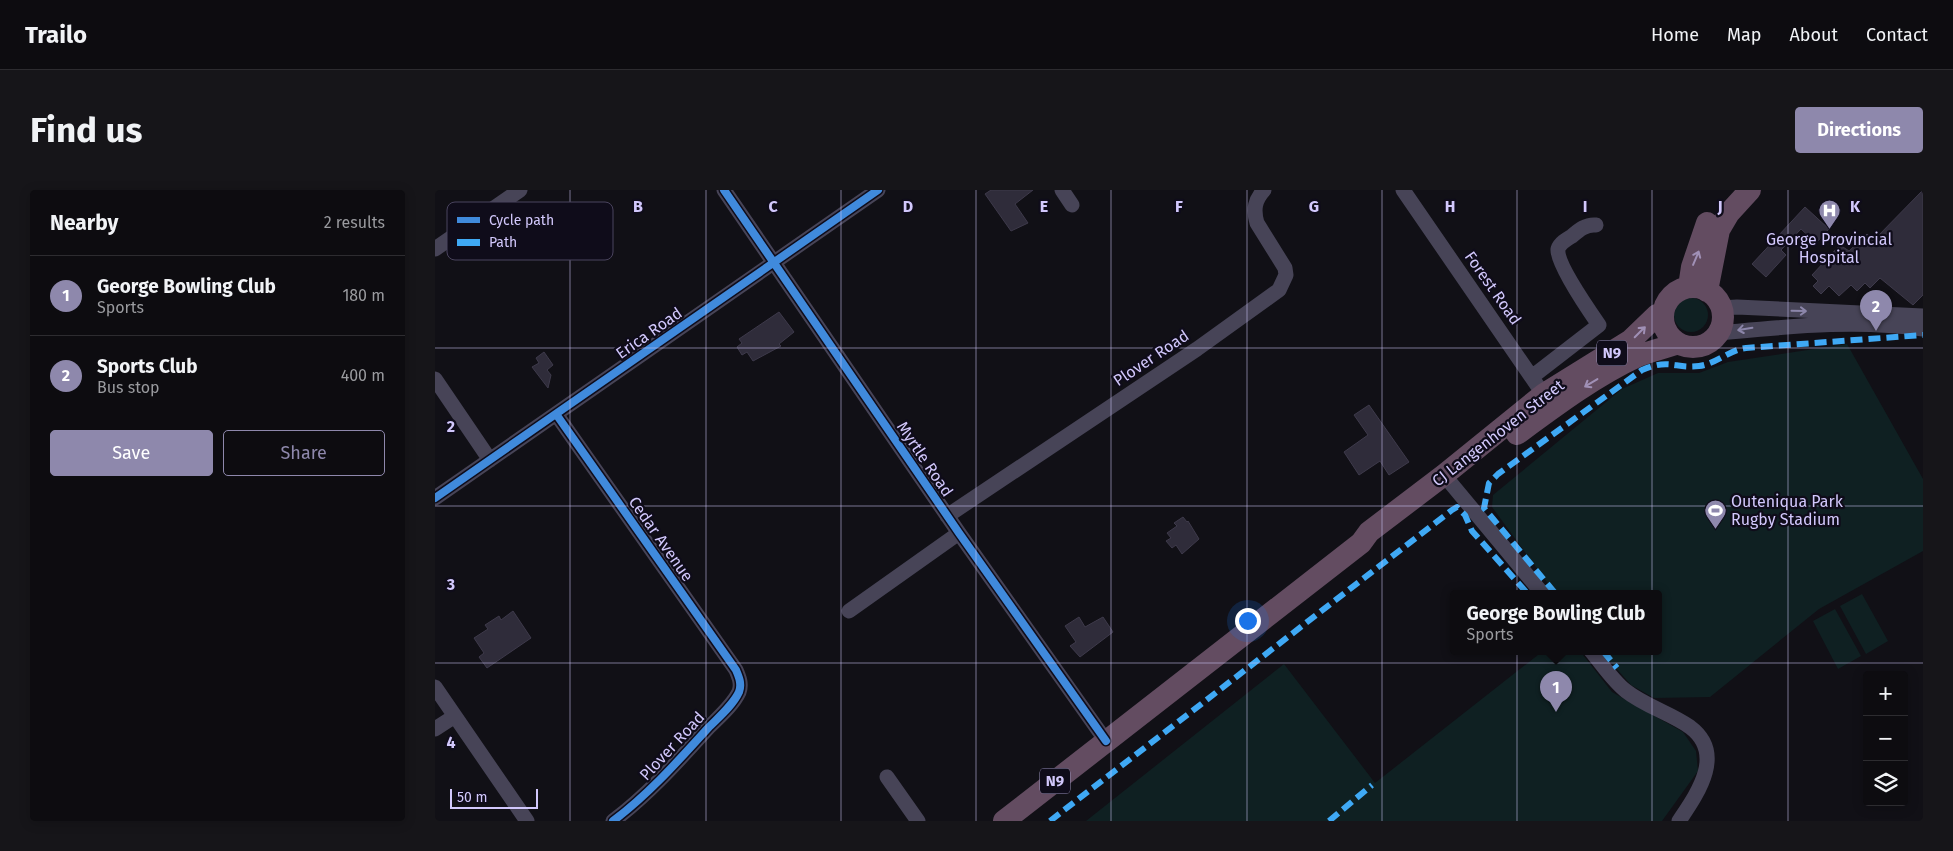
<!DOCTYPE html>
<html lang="en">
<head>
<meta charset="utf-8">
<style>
	:root { --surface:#0d0c10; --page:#161519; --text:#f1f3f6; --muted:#9a9b9f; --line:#2d2c30; --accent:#8e88ac }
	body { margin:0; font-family:"Fira Sans",sans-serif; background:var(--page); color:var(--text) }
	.controls { position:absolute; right:15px; bottom:15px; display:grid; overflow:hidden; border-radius:5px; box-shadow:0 2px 12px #0003 }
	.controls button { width:45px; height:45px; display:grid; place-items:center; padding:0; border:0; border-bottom:1px solid var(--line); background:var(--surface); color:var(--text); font:25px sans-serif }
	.scale { position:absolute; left:15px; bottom:12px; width:88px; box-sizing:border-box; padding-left:5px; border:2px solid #d2c8fc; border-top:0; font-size:14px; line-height:18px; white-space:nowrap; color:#d2c8fc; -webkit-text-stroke:4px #0f0c1a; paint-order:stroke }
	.you { position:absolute; left:812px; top:430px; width:18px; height:18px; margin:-12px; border:4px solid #fff; border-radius:50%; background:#1a73e8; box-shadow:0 0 0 8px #1a73e833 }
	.badge { display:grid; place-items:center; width:32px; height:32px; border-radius:50%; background:var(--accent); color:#fff; font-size:16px; font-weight:700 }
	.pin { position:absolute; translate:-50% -41px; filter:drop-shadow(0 1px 2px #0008) }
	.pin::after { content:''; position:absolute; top:26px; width:18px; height:15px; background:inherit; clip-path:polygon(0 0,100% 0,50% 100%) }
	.popup { position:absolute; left:1015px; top:400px; width:212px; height:65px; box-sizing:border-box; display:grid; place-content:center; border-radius:5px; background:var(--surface); filter:drop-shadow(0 1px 4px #0005); font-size:16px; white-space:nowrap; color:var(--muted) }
	.popup b { font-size:19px; color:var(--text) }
	.popup::after { content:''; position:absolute; left:50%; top:100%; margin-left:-10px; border:10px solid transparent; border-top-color:var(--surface) }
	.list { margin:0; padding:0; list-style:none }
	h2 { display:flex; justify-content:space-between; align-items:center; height:65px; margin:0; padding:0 20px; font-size:21px }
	h2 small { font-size:16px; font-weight:400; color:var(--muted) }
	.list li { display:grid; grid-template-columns:32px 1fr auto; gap:15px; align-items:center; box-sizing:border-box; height:80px; padding:0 20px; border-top:1px solid var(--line) }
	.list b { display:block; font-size:19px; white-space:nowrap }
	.list p { margin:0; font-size:16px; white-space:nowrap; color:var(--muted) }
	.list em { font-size:16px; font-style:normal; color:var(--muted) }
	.actions { display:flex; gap:10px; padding:15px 20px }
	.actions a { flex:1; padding:11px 0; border:1px solid var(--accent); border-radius:5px; text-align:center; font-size:18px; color:var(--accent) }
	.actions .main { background:var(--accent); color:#fff }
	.icon { flex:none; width:28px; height:28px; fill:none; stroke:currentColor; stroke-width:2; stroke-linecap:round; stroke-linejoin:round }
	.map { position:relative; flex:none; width:1488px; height:631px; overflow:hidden; border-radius:5px }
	header { display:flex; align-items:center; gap:30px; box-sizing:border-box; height:70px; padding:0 25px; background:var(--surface); border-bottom:1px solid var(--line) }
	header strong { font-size:24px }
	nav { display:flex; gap:28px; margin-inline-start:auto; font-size:18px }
	.intro { display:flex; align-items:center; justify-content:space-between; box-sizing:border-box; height:120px; padding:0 30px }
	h1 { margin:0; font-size:35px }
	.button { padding:12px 22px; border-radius:5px; background:var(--accent); color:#fff; font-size:18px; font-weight:700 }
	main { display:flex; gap:30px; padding:0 30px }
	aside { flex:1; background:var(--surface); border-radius:5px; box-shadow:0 2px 12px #0003 }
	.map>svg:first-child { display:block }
	.green { fill:#0f2022 }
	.building { fill:#2f2c3a; stroke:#3e3a4b }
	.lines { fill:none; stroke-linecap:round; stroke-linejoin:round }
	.minor { stroke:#474457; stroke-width:15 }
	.highway { stroke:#634c61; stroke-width:22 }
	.quiet { stroke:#3fa9f5; stroke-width:6; stroke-dasharray:12 6; stroke-linecap:butt }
	.cycleway-casing { stroke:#0f0c1a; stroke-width:11 }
	.cycleway { stroke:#408adc; stroke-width:8 }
	.oneway { stroke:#a090b6 }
	.oneway2 { stroke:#8c86aa }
	.grid { fill:none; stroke:#d2c8fc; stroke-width:1; stroke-opacity:0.55 }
	.labels { text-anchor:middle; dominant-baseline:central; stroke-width:4.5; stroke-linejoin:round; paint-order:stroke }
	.shield { fill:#0f0c1a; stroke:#9890b8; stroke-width:1 }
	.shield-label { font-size:15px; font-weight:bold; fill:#d2c8fc }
	.poi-label { font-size:16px; fill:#d2c8fc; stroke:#0f0c1a }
	.street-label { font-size:16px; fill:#d2c8fc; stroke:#0f0c1a }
	.key { fill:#0f0c1a; stroke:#4a445e; stroke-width:1 }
	.key-label { font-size:14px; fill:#d2c8fc }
	.grid-label { font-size:16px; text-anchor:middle; font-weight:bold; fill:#d2c8fc; stroke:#0f0c1a; stroke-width:4.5; stroke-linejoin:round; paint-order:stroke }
</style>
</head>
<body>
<header>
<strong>Trailo</strong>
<nav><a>Home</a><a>Map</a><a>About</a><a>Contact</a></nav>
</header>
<div class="intro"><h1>Find us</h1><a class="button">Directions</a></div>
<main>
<aside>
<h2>Nearby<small>2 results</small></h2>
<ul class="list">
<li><span class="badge">1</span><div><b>George Bowling Club</b><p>Sports</p></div><em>180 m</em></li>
<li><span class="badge">2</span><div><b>Sports Club</b><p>Bus stop</p></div><em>400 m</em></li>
</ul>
<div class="actions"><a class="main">Save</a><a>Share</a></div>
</aside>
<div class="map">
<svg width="1488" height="631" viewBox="0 0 1488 631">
	<rect width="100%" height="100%" fill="#111016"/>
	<path class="green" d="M1239 125a17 17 0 1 1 34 0a17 17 0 1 1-34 0Z
		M1412 154 1488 289V361L1384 419 1275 507 1219 508 1196 495 1166 461H1224V403H1120L1057 317 1058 305 1187 199 1223 183H1264L1293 172Z
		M1427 404 1453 451 1431 464 1405 416Z
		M1400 419 1426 466 1403 479 1378 431Z
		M1108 461H1145L1177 502 1248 542 1261 561 1263 581 1227 631H651L849 474 940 593Z"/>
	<path class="building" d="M556 0H598L580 14 593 33 576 41 550 4Z
		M1488 0V105L1478 115 1445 88 1435 98 1430 93 1422 101 1416 95 1404 106 1394 96 1386 104 1378 96 1383 91 1377 85 1405 55 1414 61 1432 44 1439 50Z
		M1370 17 1394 39 1381 53 1366 39 1346 60 1351 65 1331 87 1317 74Z
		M344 122 359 142 344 154 346 156 318 171 312 162 307 165 302 157 307 153 304 149Z
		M109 162 118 175 112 180 116 185 113 198 97 177 104 173 101 168Z
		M934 215 974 272 954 285 945 271 924 285 909 262 933 245 919 225Z
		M748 327 752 332 753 331 764 349 747 364 741 355 737 358 731 351 736 348 732 343 742 336 739 333Z
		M78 421 96 448 52 478 44 467 49 463 39 448 53 439 50 435 64 426 66 430Z
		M644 427 650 437 668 427 678 442 645 467 635 456 641 452 630 436Z"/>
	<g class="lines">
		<path class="minor" d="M289 0 524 343 671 551
			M627 0 637 15
			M968 0 1113 211
			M0 59 85 0
			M1286 118 1302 117 1488 126
			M1283 143C1351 137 1419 129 1488 139
			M1098 186 1164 135C1155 122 1121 73 1123 59 1125 53 1132 49 1137 46 1144 40 1151 34 1161 35
			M0 189 55 270
			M121 224 301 480C304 487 307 494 304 502 298 515 284 527 274 537 244 570 214 604 178 631
			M1009 285 1107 403
			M0 308 443 0
			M512 326 762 159 844 100 851 85 850 78 822 33C818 19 820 10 829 0
			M414 421 524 343
			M1156 461C1167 474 1178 491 1191 501 1210 516 1235 523 1255 537 1291 564 1262 604 1244 631
			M0 497 92 631
			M0 539 20 526
			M452 587 483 631"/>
		<path class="highway" d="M1254 97 1257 77 1272 33
			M1228 127a30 30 0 1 1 60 0a30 30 0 1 1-60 0Z
			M1272 101 1284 40 1294 23 1315 0
			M1082 244C1120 216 1160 186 1203 166 1216 161 1230 158 1243 153
			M569 631 926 353 934 342 1009 285 1109 204 1196 150 1222 125 1228 123"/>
		<path class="quiet" d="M1120 403 1049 318 1054 293 1063 284 1207 180C1235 168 1239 179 1264 176 1281 174 1294 160 1311 158L1488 145
			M1168 461 1182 478
			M615 631 1017 320 1022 317 1030 325 1037 341 1092 403
			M894 631 937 595"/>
		<defs>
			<path id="cycleway" d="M289 0 524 343 671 551
				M121 224 301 480C304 487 307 494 304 502 298 515 284 527 274 537 244 570 214 604 178 631
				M0 308 443 0"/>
		</defs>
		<use href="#cycleway" class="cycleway-casing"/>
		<use href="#cycleway" class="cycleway"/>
	</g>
	<defs><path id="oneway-shaft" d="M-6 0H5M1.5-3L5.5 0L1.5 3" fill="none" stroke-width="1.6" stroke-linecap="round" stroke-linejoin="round" transform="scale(1.25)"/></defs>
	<g class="oneway">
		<use href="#oneway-shaft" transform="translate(1261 68) rotate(-67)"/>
		<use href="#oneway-shaft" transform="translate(1205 142) rotate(-45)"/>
		<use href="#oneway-shaft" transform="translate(1156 193) rotate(149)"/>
	</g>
	<g class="oneway2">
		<use href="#oneway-shaft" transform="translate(1364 121) rotate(1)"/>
		<use href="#oneway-shaft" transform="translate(1310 139) rotate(171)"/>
	</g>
	<path class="grid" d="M135 0V631M271 0V631M406 0V631M541 0V631M676 0V631M812 0V631M947 0V631M1082 0V631M1217 0V631M1353 0V631M0 158H1488M0 316H1488M0 473H1488"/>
	<defs>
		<symbol id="hospital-pin" viewBox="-11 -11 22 30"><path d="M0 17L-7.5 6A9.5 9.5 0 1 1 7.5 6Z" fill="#8e88ac" stroke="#0f0c1a"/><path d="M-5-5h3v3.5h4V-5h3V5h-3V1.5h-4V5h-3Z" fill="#fff"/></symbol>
		<symbol id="stadium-pin" viewBox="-11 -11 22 30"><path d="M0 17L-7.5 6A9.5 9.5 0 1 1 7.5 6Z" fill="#8e88ac" stroke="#0f0c1a"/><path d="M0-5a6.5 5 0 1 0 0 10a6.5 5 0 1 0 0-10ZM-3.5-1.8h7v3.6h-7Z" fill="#fff"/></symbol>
	</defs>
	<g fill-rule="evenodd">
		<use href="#hospital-pin" x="1382" y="8" width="25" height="34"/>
		<use href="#stadium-pin" x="1268" y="308" width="25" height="34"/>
	</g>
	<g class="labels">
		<g class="shield">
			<rect x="1162" y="150.5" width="30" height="25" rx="4"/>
			<rect x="605" y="578.5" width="30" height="25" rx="4"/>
		</g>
		<g class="shield-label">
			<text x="1177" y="163">N9</text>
			<text x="620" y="591">N9</text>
		</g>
		<g class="poi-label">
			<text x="1394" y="49">George Provincial<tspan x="1394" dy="18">Hospital</tspan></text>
			<text x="1296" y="311" text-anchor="start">Outeniqua Park<tspan x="1296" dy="18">Rugby Stadium</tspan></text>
		</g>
		<g class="street-label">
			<text transform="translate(1058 98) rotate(55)">Forest Road</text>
			<text transform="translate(214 143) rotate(-35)">Erica Road</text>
			<text transform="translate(716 168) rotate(-34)">Plover Road</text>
			<text transform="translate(1063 243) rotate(-38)">CJ Langenhoven Street</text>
			<text transform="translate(490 269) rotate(56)">Myrtle Road</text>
			<text transform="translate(226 349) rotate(55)">Cedar Avenue</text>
			<text transform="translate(237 556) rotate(-47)">Plover Road</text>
		</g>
	</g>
	<rect x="12" y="12" width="166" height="58" rx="8" class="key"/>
	<rect x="22" y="27" width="23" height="6" fill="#408adc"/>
	<rect x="22" y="49" width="23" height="7" fill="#3fa9f5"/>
	<g class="key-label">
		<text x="54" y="35">Cycle path</text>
		<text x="54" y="57">Path</text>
	</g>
	<g class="grid-label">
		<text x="203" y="22">B</text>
		<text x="338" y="22">C</text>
		<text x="473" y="22">D</text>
		<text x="609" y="22">E</text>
		<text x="744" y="22">F</text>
		<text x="879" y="22">G</text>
		<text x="1015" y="22">H</text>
		<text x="1150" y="22">I</text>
		<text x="1285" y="22">J</text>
		<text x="1420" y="22">K</text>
		<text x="16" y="242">2</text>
		<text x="16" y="400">3</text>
		<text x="16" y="558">4</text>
	</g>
</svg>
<div class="controls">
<button>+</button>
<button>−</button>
<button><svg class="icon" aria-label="layers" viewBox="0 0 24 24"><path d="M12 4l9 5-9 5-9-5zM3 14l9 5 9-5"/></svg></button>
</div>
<div class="scale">50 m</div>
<div class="you"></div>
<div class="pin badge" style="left:1121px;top:522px">1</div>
<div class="popup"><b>George Bowling Club</b>Sports</div>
<div class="pin badge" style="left:1441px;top:141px">2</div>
</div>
</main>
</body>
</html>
